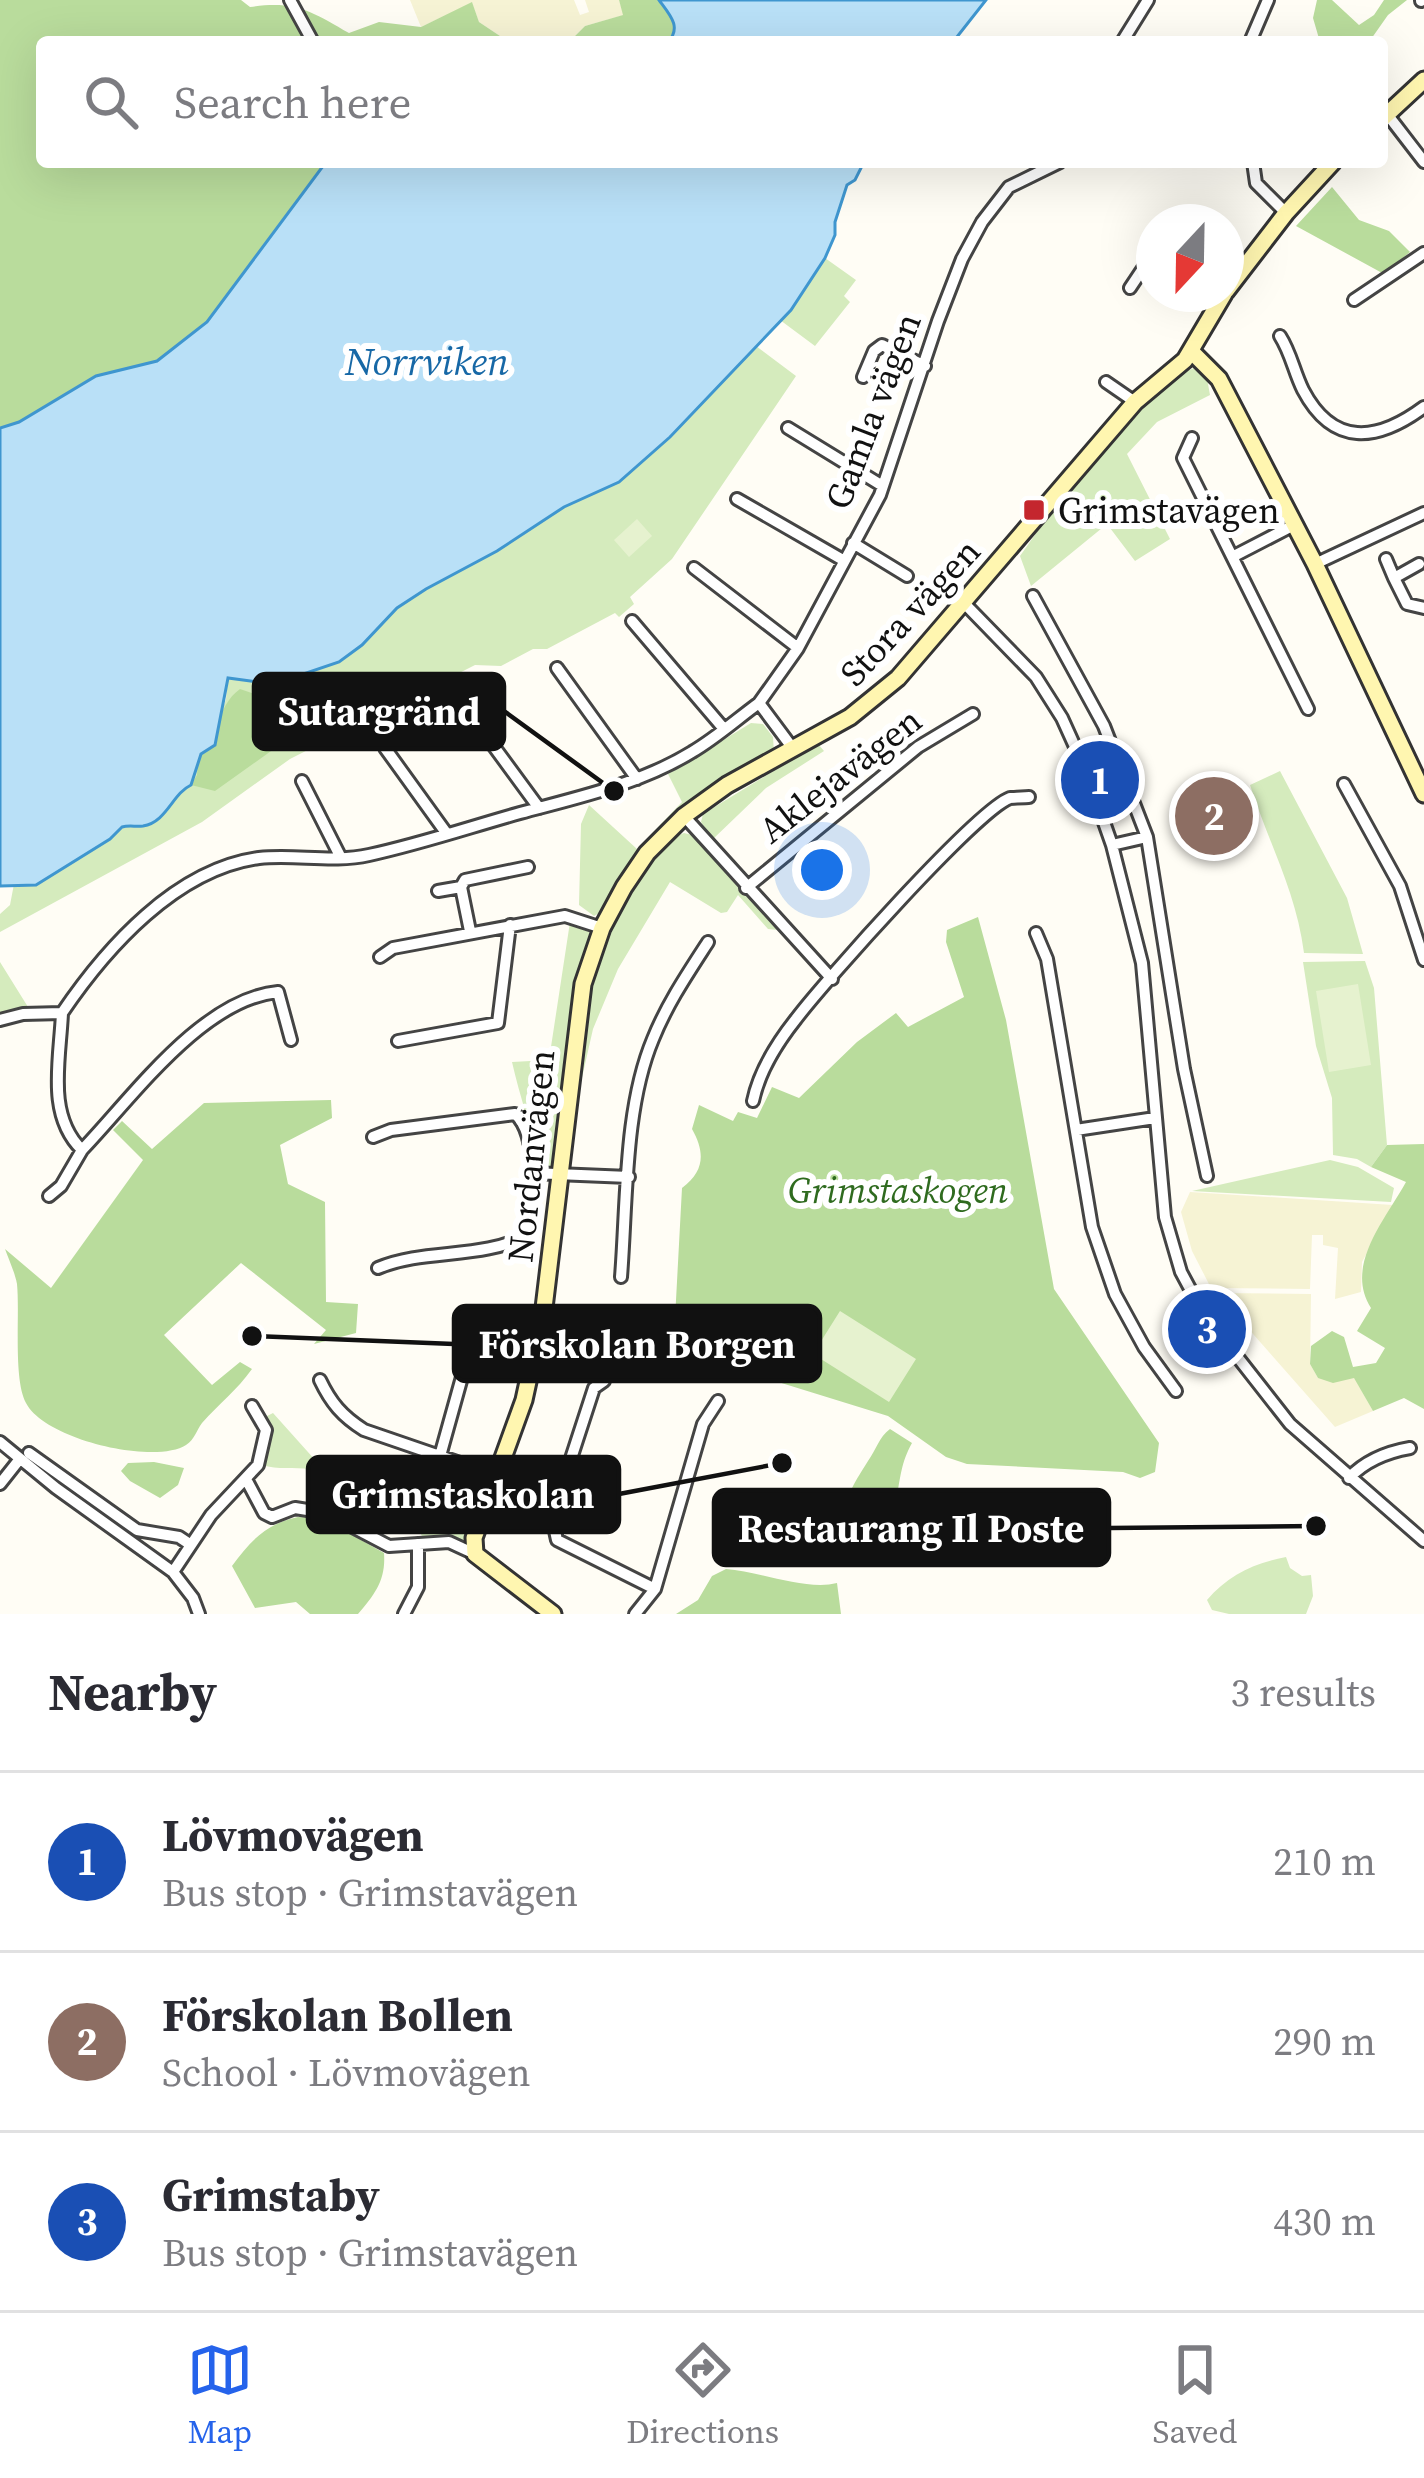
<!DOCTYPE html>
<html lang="en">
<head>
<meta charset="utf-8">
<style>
	:root { --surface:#fff; --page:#f7f7f7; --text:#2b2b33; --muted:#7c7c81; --line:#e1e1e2; --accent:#2563eb }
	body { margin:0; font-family:"Source Serif 4",serif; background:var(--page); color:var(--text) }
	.compass { position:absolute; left:1136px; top:204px; width:108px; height:108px; border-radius:50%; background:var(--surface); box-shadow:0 12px 48px #0002; rotate:202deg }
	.you { position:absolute; left:822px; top:870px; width:42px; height:42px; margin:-30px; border:9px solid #fff; border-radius:50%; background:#1a73e8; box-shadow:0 0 0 18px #1a73e833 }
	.badge { display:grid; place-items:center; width:78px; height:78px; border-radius:50%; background:var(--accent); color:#fff; font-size:39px; font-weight:700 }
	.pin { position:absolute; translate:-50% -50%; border:6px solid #fff; box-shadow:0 3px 12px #0006 }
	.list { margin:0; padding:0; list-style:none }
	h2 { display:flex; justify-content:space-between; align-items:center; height:156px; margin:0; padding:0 48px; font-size:51px }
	h2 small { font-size:39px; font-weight:400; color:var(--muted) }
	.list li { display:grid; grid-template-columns:78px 1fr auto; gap:36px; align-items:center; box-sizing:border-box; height:180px; padding:0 48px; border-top:3px solid var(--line) }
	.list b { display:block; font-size:45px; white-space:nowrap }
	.list p { margin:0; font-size:39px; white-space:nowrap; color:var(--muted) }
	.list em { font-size:39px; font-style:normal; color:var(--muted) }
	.icon { flex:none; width:66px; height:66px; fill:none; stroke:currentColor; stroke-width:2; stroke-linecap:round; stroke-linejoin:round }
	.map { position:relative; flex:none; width:1424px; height:1614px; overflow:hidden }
	.search { position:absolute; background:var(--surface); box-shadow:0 12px 48px #0002; left:36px; right:36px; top:36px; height:132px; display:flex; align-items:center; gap:30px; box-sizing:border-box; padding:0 42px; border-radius:12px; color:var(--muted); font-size:45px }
	.sheet { height:696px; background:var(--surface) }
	nav { display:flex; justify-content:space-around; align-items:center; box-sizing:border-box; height:168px; border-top:3px solid var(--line); background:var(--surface); font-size:33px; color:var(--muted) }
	nav a { display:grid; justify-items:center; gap:6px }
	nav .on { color:var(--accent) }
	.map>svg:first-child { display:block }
	.farmland { fill:#f6f3d4 }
	.green { fill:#d5ebbd }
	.forest { fill:#b9dc9c }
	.pitch { fill:#e6f2cf }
	.water { fill:#b9e0f7; stroke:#3f96cf; stroke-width:3 }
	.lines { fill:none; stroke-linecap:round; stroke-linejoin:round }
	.street-casing { stroke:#444; stroke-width:16 }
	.secondary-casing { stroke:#333; stroke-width:21 }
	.street { stroke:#fff; stroke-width:10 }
	.secondary { stroke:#fff6b0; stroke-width:15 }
	.poi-dot { fill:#c4262e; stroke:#fff; stroke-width:4.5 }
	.labels { text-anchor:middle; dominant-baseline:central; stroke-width:12; stroke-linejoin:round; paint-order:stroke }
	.street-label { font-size:36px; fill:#111; stroke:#fff }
	.poi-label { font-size:36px; fill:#111; stroke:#fff; text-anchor:start }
	.park-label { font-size:36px; font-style:italic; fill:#2f6b1f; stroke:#fff }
	.water-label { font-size:39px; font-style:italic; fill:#1768a6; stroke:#fff }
	.leader { fill:none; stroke:#111; stroke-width:4.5 }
	.callout-dot { fill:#111; stroke:#fff; stroke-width:4.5 }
	.callout { fill:#111; stroke:#111; stroke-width:4.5 }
	.callout-label { font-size:39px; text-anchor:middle; font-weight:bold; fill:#fff }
</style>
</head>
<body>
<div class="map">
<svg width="1424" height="1614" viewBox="0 0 1424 1614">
	<rect width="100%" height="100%" fill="#fffdf5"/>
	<path class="farmland" d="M410 0H574L580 15 589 12 585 0H619L624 15 585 26 569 42H509L479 22 472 3 421 27Z
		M1190 1192 1393 1205 1362 1262 1361 1292 1335 1299 1338 1248 1323 1245V1235H1312L1310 1289 1211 1288 1192 1251 1181 1212Z
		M1217 1293 1311 1294 1310 1364 1318 1378 1354 1377 1373 1411 1335 1427Z"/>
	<path class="green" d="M825 258 856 280 844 296 850 302 815 346 780 320Z
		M756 346 796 376 672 559 630 597 634 604 619 617 615 613 547 649H533L501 666 475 665 290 759 202 822 0 932V914L10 905 14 884 24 883 110 839 122 827 191 785 201 754 208 751 226 699 228 679 274 684 296 680 426 589 497 551 564 507 619 482 670 437Z
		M1194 368 1206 373 1210 395 1157 422 1127 454 1170 539 1135 561 1107 524 1031 586 1020 556C1063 496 1123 395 1194 368Z
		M751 723 763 724 773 737 774 753 640 854 601 912 594 916 579 905 581 824 589 805 637 849 682 802 668 774Z
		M818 744 824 751 766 788 712 840 701 822 703 814Z
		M1280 771 1347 898 1363 954 1304 953C1296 891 1269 844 1250 785Z
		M684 833 692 835 778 930 768 929 738 895 727 912 721 913 670 882 618 969 593 1029 574 1113C584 1026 591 945 644 872 654 858 668 839 684 833Z
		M570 922 589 932 592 941 557 1163 552 1167 539 1163C531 1128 520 1097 512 1062L549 1060Z
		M1365 961 1374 988 1387 1145 1371 1167 1357 1159 1333 1155 1332 1098 1316 1046 1303 962Z
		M0 962 28 1007 0 1014Z
		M1330 1160 1358 1167 1394 1188 1391 1202 1192 1191Z
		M273 1413 316 1461 408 1500 463 1533 485 1475 489 1481 469 1542 423 1539C408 1498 352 1474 310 1469 294 1467 278 1470 262 1465L263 1418Z
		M1286 1557 1290 1568 1302 1576 1311 1575 1313 1596 1306 1614H1229L1212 1610 1207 1600C1228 1575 1254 1563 1286 1557Z"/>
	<path class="forest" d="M0 0H241L250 7C295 0 311 11 349 33L379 22 421 27 472 2 479 22 509 42H42V162H326L207 321 157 361 96 376 19 422 0 428Z
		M619 0H659C669 15 682 27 668 42H569L585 26 623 15Z
		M1317 0H1332L1359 25 1374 15 1384 0H1407L1388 15 1369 42H1320L1313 18Z
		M1332 187 1359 220 1389 231 1410 252 1384 274 1296 226Z
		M240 689 281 703 295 701 299 731 215 791 191 785 197 775 198 759C218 740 216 706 240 689Z
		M978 917 1006 1020 1054 1289 1159 1443 1155 1472 1140 1478 1123 1472 967 1464 946 1457 888 1416 746 1372 675 1319 682 1188C705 1171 705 1152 692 1129L699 1105 733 1121 738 1112 757 1118 772 1087 799 1098 857 1042 896 1013 908 1027 964 997 946 942 947 930Z
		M331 1100 332 1118 280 1145 288 1184 325 1202 326 1302 358 1304 356 1333 314 1344 326 1330 241 1263 164 1335 212 1385 240 1362 252 1369C237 1390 219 1404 202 1423 196 1431 195 1439 186 1445 155 1465 45 1440 26 1403 13 1379 20 1314 17 1284 15 1273 9 1260 5 1249L51 1288 143 1160 113 1130 122 1121 152 1149 204 1103Z
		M1424 1144V1409L1404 1398 1373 1411 1354 1378 1333 1383 1318 1378 1310 1364 1311 1346 1332 1331 1344 1337 1353 1367 1376 1363 1385 1348 1357 1331 1371 1308C1344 1266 1385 1220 1406 1182L1371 1167 1387 1145Z
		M890 1429 912 1443C886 1489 917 1521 842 1535 845 1498 849 1491 868 1461 876 1450 879 1437 890 1429Z
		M154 1462 184 1468 178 1485 160 1498 130 1481 121 1471 128 1463Z
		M298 1517 322 1518 384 1553C386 1580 375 1594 358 1614H310L296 1602 255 1608 232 1566C251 1540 266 1524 298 1517Z
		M726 1569C759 1571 806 1591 837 1583L841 1614H676L698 1600 712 1576Z"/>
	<path class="pitch" d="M637 519 652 536 629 557 614 540Z
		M1358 984 1371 1065 1329 1072 1316 991Z
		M840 1311 916 1359 889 1402 813 1354Z"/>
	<path class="water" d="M659 0H986L953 42H668C682 27 670 15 659 0Z
		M326 162H864L855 180 847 185 835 222V235L825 258 791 310 670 437 619 482 564 507 497 551 426 589 397 608 362 645 339 662 274 684 228 678 215 745 201 754 191 785C172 794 167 822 143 826 136 827 129 825 122 827L110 839 36 885 0 886V428L19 422 96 376 157 361 207 322Z"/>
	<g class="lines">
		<defs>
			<path id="street" d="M290 0 313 42
				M1421 1V0
				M1122 42 1148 0
				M1250 42 1268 0
				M1387 114 1424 162
				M1253 162 1256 183 1286 213
				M1130 288 1154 252
				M1354 300 1424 253
				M1280 336C1291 353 1294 372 1303 390 1333 447 1377 442 1424 407
				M863 377 874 351 882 345 925 366
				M1106 382 1135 402
				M788 428 881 485
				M1192 438 1183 458 1308 709
				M737 499 843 560
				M853 543 907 576
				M1234 556 1294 525
				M1386 559 1394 578
				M1315 564 1424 513
				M1419 564 1394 578 1407 604 1424 608
				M694 568 798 648
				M1033 596 1104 726 1147 837 1184 1069 1207 1176
				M965 604 1036 677 1062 718 1086 771 1112 845 1142 963 1165 1217 1181 1272 1203 1313 1290 1424 1424 1541
				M632 621 724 729
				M557 668 637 779
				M462 703 539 808
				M759 703 798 648 880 495 938 321 962 259 982 222 1009 187 1060 162
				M385 748 447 834
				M302 781 341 858
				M1344 784 1400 886 1424 960
				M684 816 832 979
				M1112 845 1147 837
				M746 888 918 747 973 714
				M438 891 461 887
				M470 931 461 887 465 880 528 867
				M1036 933 1047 959 1092 1227 1115 1294 1144 1347 1176 1391
				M380 957 393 948 565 916 602 928
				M0 1020 23 1014 62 1013C106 948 176 869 259 858 295 854 333 863 369 855 420 844 470 827 520 813 579 797 640 784 692 752 716 738 737 719 759 703L794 750
				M398 1041 498 1023 510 925
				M753 1101C759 1072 777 1043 796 1019 823 983 977 810 1010 798 1011 798 1027 797 1029 797
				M1076 1130 1155 1118
				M373 1137 391 1130 515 1114C538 1133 535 1207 528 1235 481 1260 426 1248 378 1268
				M82 1150C132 1098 202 999 278 992L291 1040
				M532 1173 629 1177
				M49 1196 61 1186 82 1150C46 1115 60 1060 62 1013
				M621 1277C627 1202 624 1108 653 1039 667 1004 688 973 708 942
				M320 1380C331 1403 342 1416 364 1430L498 1476
				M604 1381 594 1388 552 1517 557 1540 655 1589
				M0 1442 56 1488 173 1572 193 1598 199 1614
				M29 1453 137 1530 179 1537 191 1545
				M440 1456 462 1377V1354
				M1349 1478C1365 1461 1387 1452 1410 1448
				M247 1481 264 1513 272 1517 295 1508 326 1513 389 1546 449 1542 475 1554
				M0 1484 19 1460
				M173 1572 211 1515 258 1465 266 1430 252 1406
				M404 1614 418 1587V1544
				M635 1614 655 1589 703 1424 718 1401"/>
			<path id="secondary" d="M1382 119 1424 80
				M1226 291 1286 213 1333 162
				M1192 352 1219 379 1315 564 1424 794
				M553 1614 475 1554 474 1538 524 1400 544 1308 583 984 602 928 624 887 647 853 684 816 727 785 850 717 898 678 1135 402 1185 360 1224 294"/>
		</defs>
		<use href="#street" class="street-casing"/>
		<use href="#secondary" class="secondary-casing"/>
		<use href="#street" class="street"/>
		<use href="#secondary" class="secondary"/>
	</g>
	<rect class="poi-dot" x="1022" y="498" width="24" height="24" rx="6"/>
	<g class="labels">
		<g class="street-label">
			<text transform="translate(873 411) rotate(-69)">Gamla vägen</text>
			<text transform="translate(910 612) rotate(-47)">Stora vägen</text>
			<text transform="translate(840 775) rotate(-38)">Aklejavägen</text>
			<text transform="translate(531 1156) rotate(-84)">Nordanvägen</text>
		</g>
		<g class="poi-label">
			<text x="1058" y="510">Grimstavägen</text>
		</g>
		<g class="park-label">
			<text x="898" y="1190">Grimstaskogen</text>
		</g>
		<g class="water-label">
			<text x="427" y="361">Norrviken</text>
		</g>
	</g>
	<path class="leader" d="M614 791L504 711M252 1336L454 1344M782 1463L619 1494M1316 1526L1109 1528"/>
	<g class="callout-dot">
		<circle cx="614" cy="791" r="12"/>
		<circle cx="252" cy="1336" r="12"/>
		<circle cx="782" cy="1463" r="12"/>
		<circle cx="1316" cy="1526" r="12"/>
	</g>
	<g class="callout">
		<rect x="254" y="674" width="250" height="75" rx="12"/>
		<rect x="454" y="1306" width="366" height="75" rx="12"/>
		<rect x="308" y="1457" width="311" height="75" rx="12"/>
		<rect x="714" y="1490" width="395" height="75" rx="12"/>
	</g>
	<g class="callout-label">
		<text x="379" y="725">Sutargränd</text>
		<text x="637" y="1358">Förskolan Borgen</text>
		<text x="463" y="1508">Grimstaskolan</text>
		<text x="911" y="1542">Restaurang Il Poste</text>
	</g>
</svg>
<svg class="compass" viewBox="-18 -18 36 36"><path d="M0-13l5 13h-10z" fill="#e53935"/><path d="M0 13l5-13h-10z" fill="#7c7c81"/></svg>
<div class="you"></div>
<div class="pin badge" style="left:1100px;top:780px;background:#1a4fb4">1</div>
<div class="pin badge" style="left:1214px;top:816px;background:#8d6e63">2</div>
<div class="pin badge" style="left:1207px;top:1329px;background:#1a4fb4">3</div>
<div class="search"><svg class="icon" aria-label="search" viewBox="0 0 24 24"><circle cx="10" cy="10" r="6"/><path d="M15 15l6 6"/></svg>Search here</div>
</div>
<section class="sheet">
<h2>Nearby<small>3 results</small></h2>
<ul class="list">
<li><span class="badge" style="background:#1a4fb4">1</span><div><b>Lövmovägen</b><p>Bus stop · Grimstavägen</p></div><em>210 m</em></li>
<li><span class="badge" style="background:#8d6e63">2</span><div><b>Förskolan Bollen</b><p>School · Lövmovägen</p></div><em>290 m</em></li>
<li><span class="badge" style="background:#1a4fb4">3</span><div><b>Grimstaby</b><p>Bus stop · Grimstavägen</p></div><em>430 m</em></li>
</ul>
</section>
<nav>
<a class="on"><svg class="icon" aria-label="map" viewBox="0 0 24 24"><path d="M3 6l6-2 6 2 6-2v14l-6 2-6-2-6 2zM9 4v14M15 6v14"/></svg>Map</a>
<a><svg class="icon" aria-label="directions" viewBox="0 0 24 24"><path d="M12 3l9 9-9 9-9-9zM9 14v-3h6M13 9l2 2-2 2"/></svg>Directions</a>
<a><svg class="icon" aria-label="saved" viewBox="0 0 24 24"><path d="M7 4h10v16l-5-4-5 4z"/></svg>Saved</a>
</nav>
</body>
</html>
